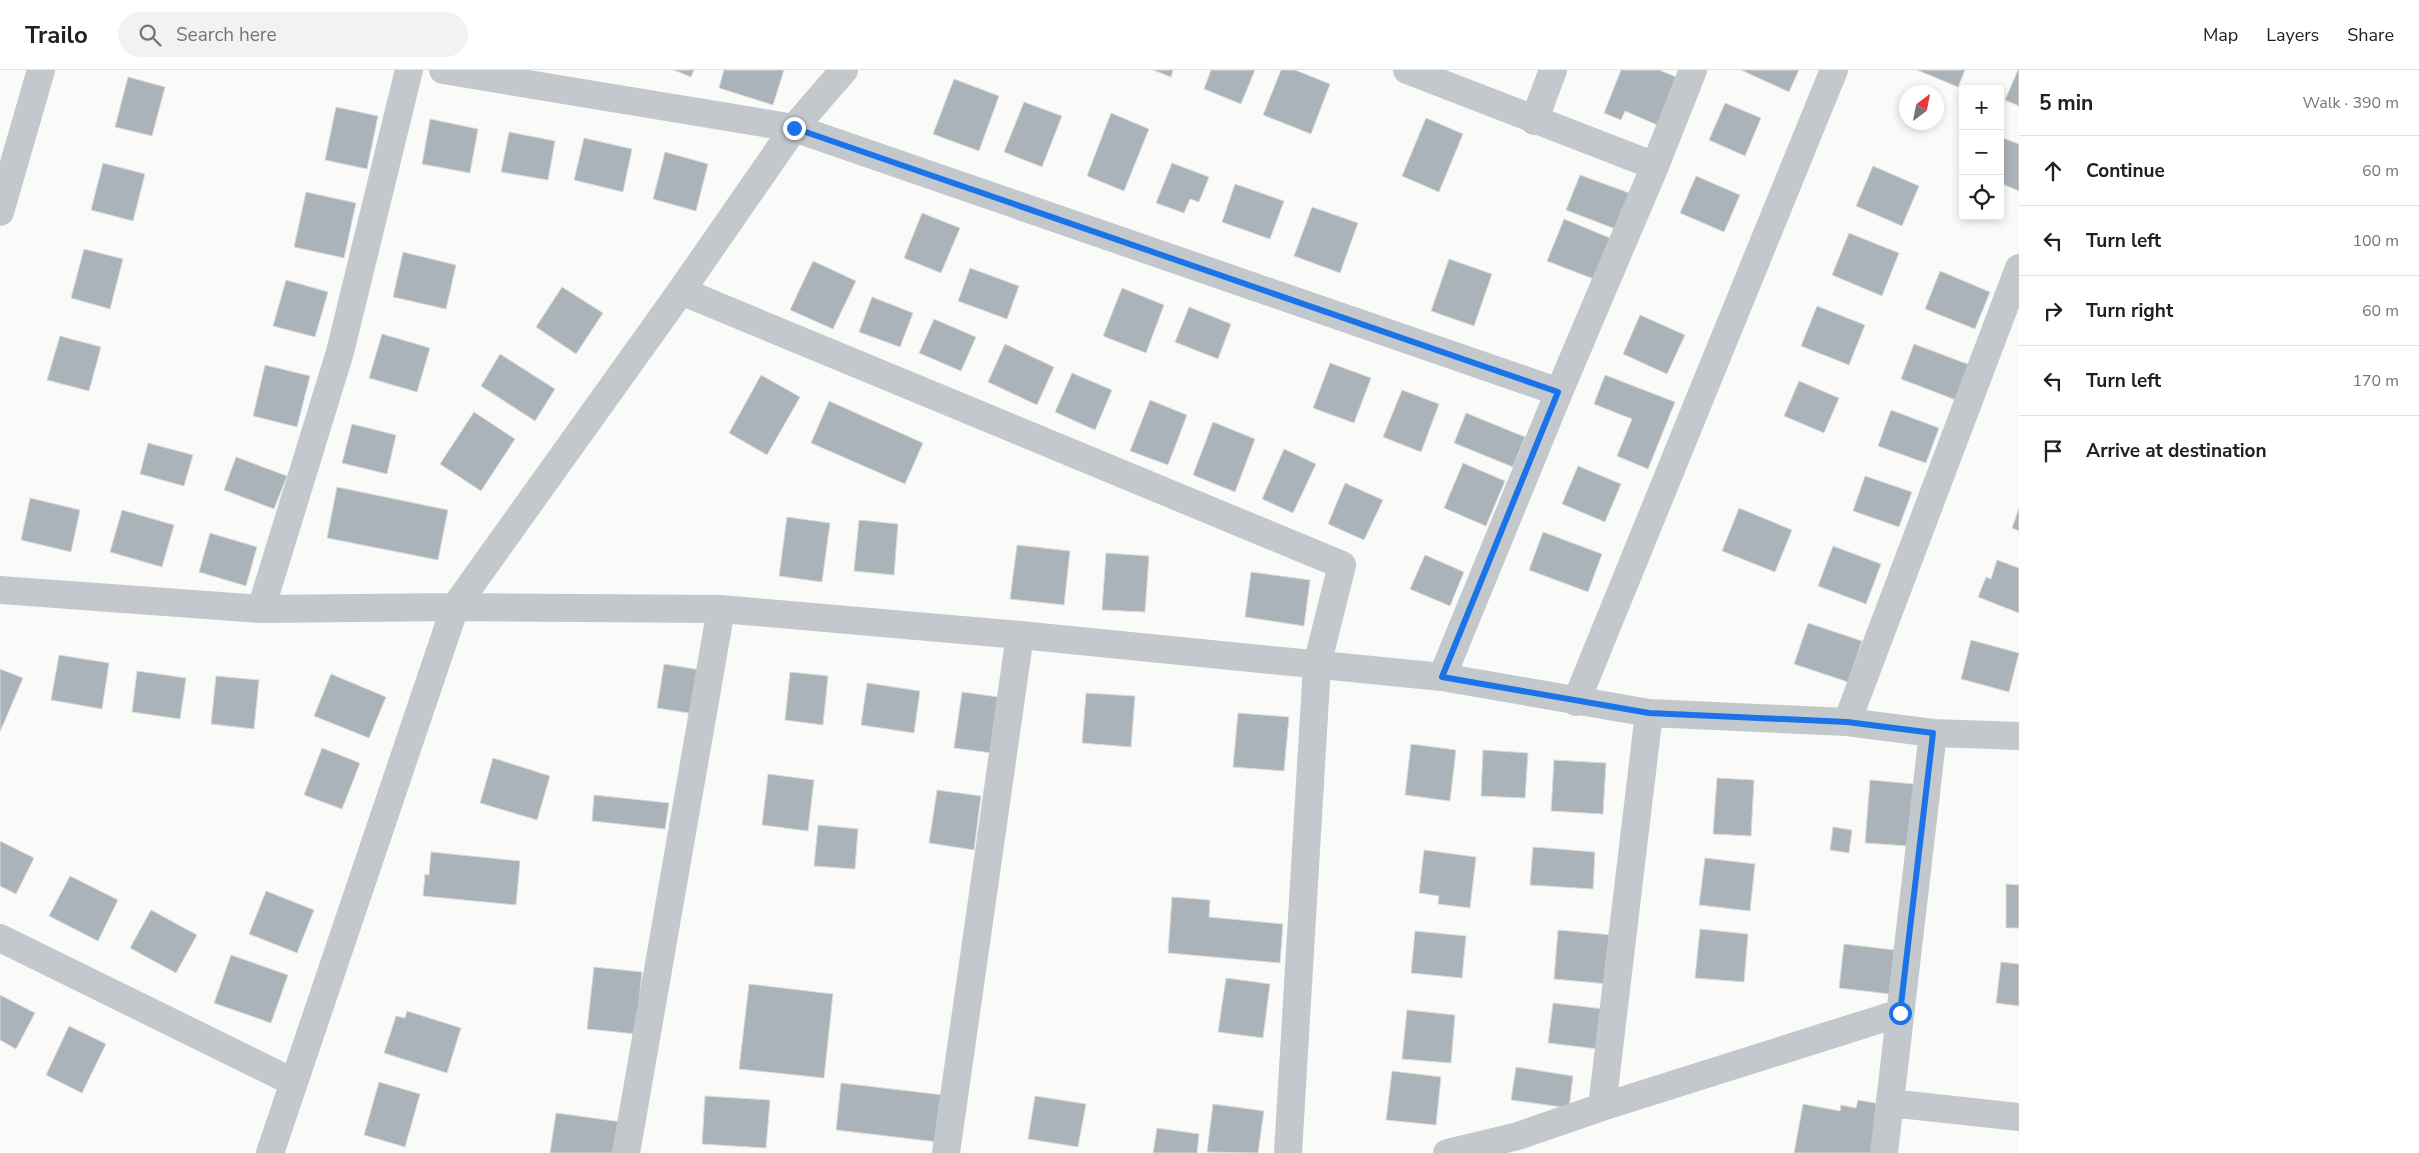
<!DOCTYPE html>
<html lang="en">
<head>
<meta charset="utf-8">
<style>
	:root { --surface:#fff; --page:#f2f2f2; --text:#202124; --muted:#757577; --line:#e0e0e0 }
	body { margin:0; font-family:"Nunito Sans",sans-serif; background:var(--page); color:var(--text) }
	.controls { position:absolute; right:15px; top:15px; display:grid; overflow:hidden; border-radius:5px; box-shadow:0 2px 8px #0003 }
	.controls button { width:45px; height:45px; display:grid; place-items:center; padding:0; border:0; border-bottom:1px solid var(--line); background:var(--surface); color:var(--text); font:25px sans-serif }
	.compass { position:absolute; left:1899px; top:15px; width:45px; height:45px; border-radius:50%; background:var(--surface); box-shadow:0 2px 8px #0003; rotate:32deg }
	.stop { position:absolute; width:15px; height:15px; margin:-11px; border:4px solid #1a73e8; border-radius:50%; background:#fff }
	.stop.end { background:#1a73e8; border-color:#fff; box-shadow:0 1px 5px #0008 }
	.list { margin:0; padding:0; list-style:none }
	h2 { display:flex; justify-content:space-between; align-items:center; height:65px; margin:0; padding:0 20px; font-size:21px }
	h2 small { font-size:16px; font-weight:400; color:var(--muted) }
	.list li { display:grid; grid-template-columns:32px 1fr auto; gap:15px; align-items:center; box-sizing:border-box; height:70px; padding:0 20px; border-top:1px solid var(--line) }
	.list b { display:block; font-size:19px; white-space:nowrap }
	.list em { font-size:16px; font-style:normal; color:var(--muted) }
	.icon { flex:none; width:28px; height:28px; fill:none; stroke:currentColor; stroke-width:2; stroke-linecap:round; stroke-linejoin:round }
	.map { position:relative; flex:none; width:2019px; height:1083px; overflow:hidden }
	header { display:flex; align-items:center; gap:30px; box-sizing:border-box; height:70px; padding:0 25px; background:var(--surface); border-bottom:1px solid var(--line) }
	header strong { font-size:24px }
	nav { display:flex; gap:28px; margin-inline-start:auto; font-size:18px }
	.search { width:350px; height:45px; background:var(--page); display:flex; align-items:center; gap:12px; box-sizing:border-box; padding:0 18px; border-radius:28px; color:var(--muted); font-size:19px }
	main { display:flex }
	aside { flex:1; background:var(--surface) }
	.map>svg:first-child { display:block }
	.building { fill:#aab3b9; stroke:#dcdcda }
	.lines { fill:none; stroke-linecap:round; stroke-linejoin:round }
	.minor { stroke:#c3c8cc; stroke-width:28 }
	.route { stroke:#1a73e8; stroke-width:6 }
</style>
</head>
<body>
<header>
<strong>Trailo</strong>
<div class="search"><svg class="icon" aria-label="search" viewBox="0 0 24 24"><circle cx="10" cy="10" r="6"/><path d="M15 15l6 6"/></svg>Search here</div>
<nav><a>Map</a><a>Layers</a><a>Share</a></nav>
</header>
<main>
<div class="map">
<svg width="2019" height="1083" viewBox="0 0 2019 1083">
	<rect width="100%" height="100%" fill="#fafaf8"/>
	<path class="building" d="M674 0H694L691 7Z
		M724 0H784L773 35 719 18Z
		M1153 0H1173L1171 7Z
		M1211 0H1255L1241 34 1204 19Z
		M1281 0H1295L1330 14 1311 64 1263 45Z
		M1621 0H1659L1681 9 1662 57 1625 41 1621 50 1604 43Z
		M1741 0H1799L1789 22Z
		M1917 0H1965L1958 17Z
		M2018 0H2019V36L2005 30Z
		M128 7 165 17 152 66 115 57Z
		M954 9 999 26 979 81 933 64Z
		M1024 32 1062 46 1042 97 1004 82Z
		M1725 33 1761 48 1745 86 1709 70Z
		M336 37 378 46 367 99 325 90Z
		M1111 43 1149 59 1124 121 1087 106Z
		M1426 48 1463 64 1439 122 1402 106Z
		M430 49 478 59 470 103 422 94Z
		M509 62 555 71 548 110 501 102Z
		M2000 67 2019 74V121L2000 113Z
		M584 68 632 79 623 122 574 110Z
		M665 82 708 94 696 141 653 129Z
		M103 93 145 104 133 151 91 140Z
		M1172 93 1209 107 1199 132 1190 129 1184 143 1156 133Z
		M1873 96 1919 116 1902 156 1856 136Z
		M1580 105 1632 124 1618 160 1566 140Z
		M1696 106 1740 125 1724 162 1680 143Z
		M1235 114 1284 131 1270 169 1222 152Z
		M306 122 356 133 344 188 294 177Z
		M1312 137 1358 153 1340 203 1294 186Z
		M922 143 960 158 941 203 904 188Z
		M1564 149 1615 170 1599 211 1547 191Z
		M1849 163 1899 183 1882 226 1832 205Z
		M84 179 123 189 110 239 71 228Z
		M403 182 456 195 446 239 393 227Z
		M1449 189 1492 204 1474 256 1431 241Z
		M813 191 856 211 833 259 790 240Z
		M970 198 1019 216 1007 249 958 231Z
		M1940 201 1990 222 1975 259 1925 239Z
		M286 210 328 222 315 267 273 256Z
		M562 217 603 243 576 284 536 257Z
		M1122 218 1164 235 1146 283 1103 266Z
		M872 227 913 243 900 277 859 262Z
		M1817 236 1865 255 1849 295 1801 276Z
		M1189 237 1231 254 1218 289 1175 272Z
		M1640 245 1685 265 1667 304 1623 284Z
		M934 249 976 267 961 301 919 283Z
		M382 264 430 278 417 322 369 308Z
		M60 266 101 277 89 321 47 310Z
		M1005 274 1054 297 1037 335 988 312Z
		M1914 274 1970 295 1956 330 1901 309Z
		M500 284 555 319 535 351 481 316Z
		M1330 293 1371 308 1354 353 1313 338Z
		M265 295 310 306 297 357 253 346Z
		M1072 303 1112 320 1095 360 1055 342Z
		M761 305 800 327 767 385 729 363Z
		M1605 305 1675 332 1648 399 1617 386 1632 349 1594 334Z
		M1799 311 1839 328 1824 363 1784 346Z
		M1402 320 1439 334 1421 382 1383 367Z
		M1150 330 1187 345 1168 395 1130 381Z
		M829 331 923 373 905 414 811 373Z
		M1891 340 1939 358 1926 393 1878 376Z
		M474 342 515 369 481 421 440 394Z
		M1466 343 1525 367 1513 397 1454 373Z
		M1213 352 1255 369 1235 422 1193 405Z
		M352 354 396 365 387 404 342 393Z
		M148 373 193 385 184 416 140 404Z
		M1284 379 1316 394 1293 443 1262 429Z
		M236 387 287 406 274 439 224 420Z
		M1463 393 1505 411 1486 456 1444 438Z
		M1578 396 1621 414 1605 452 1562 434Z
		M1865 406 1912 422 1899 457 1853 441Z
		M1345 413 1383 430 1364 470 1328 454Z
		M337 417 448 440 438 490 327 468Z
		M30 428 80 440 71 482 21 470Z
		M1739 438 1792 460 1775 502 1722 481Z
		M2019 438V461L2012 458Z
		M122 440 174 455 162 497 110 482Z
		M787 447 830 453 822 512 779 506Z
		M859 450 898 454 894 505 854 501Z
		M1543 462 1602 484 1588 522 1529 500Z
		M210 463 257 477 246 516 199 502Z
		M1017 475 1070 481 1064 535 1010 529Z
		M1833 476 1881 494 1866 534 1818 516Z
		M1106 483 1149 486 1145 542 1102 540Z
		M1425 485 1464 502 1450 536 1410 519Z
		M1997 490 2019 498V543L1978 527 1986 507 1991 509Z
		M1251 502 1310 510 1304 556 1245 547Z
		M1808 553 1862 571 1848 612 1794 594Z
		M1971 570 2019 583 2009 622 1961 609Z
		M59 585 109 593 102 639 51 630Z
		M664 594 701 600 695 644 657 638Z
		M0 599 23 608 0 662Z
		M137 601 186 608 180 649 132 642Z
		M790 602 828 606 823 655 785 650Z
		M331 604 386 627 369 668 314 646Z
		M216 606 259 610 254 659 211 654Z
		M867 613 920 621 914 663 861 655Z
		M962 622 999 627 992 683 954 678Z
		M1086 623 1135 626 1131 677 1082 673Z
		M1238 643 1289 647 1284 701 1233 697Z
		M1411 674 1456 680 1450 731 1405 725Z
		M322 678 360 693 342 739 304 725Z
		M1483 680 1528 683 1525 728 1481 726Z
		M493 688 550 706 537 750 480 733Z
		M1554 690 1606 693 1603 744 1551 741Z
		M768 704 814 710 808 761 762 755Z
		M1717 708 1754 710 1751 766 1713 764Z
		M1870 710 1914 714 1909 776 1865 773Z
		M937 720 981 726 974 780 929 773Z
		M594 725 669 733 665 759 592 751Z
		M818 755 858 759 855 799 814 796Z
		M1833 757 1852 760 1849 783 1830 780Z
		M0 771 34 788 16 824 0 816Z
		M1533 777 1595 782 1593 819 1530 815Z
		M1424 780 1476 787 1470 838 1438 834 1439 826 1419 823Z
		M431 782 520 791 516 835 423 826 425 804 429 805Z
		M1705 788 1755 794 1750 841 1699 835Z
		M70 806 118 830 98 871 49 846Z
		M2006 814 2019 815V858H2006Z
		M266 821 314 840 297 883 249 864Z
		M1172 827 1210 830 1209 847 1283 854 1280 893 1168 883Z
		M151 840 197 865 176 903 130 878Z
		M1700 859 1748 864 1744 912 1695 908Z
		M1558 860 1612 865 1608 914 1554 909Z
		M1415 861 1466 866 1462 908 1411 903Z
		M1844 874 1895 880 1890 924 1839 918Z
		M231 885 288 905 271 953 214 933Z
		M2001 892 2019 894V936L1996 933Z
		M594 897 642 902 636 964 587 959Z
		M1226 908 1270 914 1263 968 1218 962Z
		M749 914 833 924 824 1008 739 999Z
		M0 925 35 943 16 979 0 970Z
		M1553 933 1604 939 1599 979 1548 973Z
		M1407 940 1455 945 1451 993 1402 989Z
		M407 941 461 958 447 1003 384 983 396 946 405 948Z
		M69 956 106 974 82 1023 46 1005Z
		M1516 997 1573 1006 1569 1038 1511 1030Z
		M1392 1001 1441 1007 1436 1055 1386 1050Z
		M379 1012 420 1024 405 1077 364 1065Z
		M841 1013 943 1025 938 1072 836 1060Z
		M705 1026 770 1030 766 1078 702 1074Z
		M1035 1026 1086 1034 1078 1077 1028 1069Z
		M1858 1030 1881 1034 1872 1083H1794L1803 1034 1840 1041 1841 1035 1856 1038Z
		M1213 1034 1264 1041 1258 1083 1207 1082Z
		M556 1043 622 1052 618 1083H550Z
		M1157 1058 1199 1064 1197 1083H1153Z"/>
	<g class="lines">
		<path class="minor" d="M443 0 794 58 1559 322
			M1407 0 1655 96
			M1534 51 1553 0
			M0 142 41 0
			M681 221 1342 495 1317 595 1288 1083
			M0 520 261 539 455 537 721 539 1020 565 1442 607 1649 643 1847 652 1933 663 2019 666
			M261 539 340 282 409 0
			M1442 607 1559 322 1655 96 1693 0
			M1576 632 1834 0
			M1847 652 2019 198
			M0 868 293 1012
			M1890 1033 2019 1047
			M1602 1037 1649 643
			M270 1083 455 537 681 221 794 58 844 0
			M626 1083 721 539
			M946 1083 1020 565
			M1447 1083 1518 1066 1602 1037 1900 943
			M1884 1083 1933 663"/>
	</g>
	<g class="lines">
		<path class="route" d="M794 58 1558 322 1442 607 1649 643 1847 652 1933 663 1900 943"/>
	</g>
</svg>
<div class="controls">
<button>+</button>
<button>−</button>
<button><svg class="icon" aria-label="locate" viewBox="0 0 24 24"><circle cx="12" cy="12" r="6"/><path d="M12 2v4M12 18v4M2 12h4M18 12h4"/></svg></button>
</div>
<svg class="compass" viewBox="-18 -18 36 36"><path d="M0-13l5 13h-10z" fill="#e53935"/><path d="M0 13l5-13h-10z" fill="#757577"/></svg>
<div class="stop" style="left:1900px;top:943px"></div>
<div class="stop end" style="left:794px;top:58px"></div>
</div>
<aside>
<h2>5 min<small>Walk · 390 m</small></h2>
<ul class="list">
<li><svg class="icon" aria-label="ahead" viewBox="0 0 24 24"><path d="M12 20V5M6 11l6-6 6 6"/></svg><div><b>Continue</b></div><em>60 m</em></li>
<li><svg class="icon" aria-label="left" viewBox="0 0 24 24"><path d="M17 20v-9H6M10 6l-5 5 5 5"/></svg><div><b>Turn left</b></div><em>100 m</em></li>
<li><svg class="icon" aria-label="right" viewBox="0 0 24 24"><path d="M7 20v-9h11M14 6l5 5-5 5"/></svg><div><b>Turn right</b></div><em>60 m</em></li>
<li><svg class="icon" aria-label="left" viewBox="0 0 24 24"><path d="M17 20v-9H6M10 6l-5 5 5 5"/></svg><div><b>Turn left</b></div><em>170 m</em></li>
<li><svg class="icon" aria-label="arrive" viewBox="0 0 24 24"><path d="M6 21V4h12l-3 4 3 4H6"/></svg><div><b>Arrive at destination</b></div></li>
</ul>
</aside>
</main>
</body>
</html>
